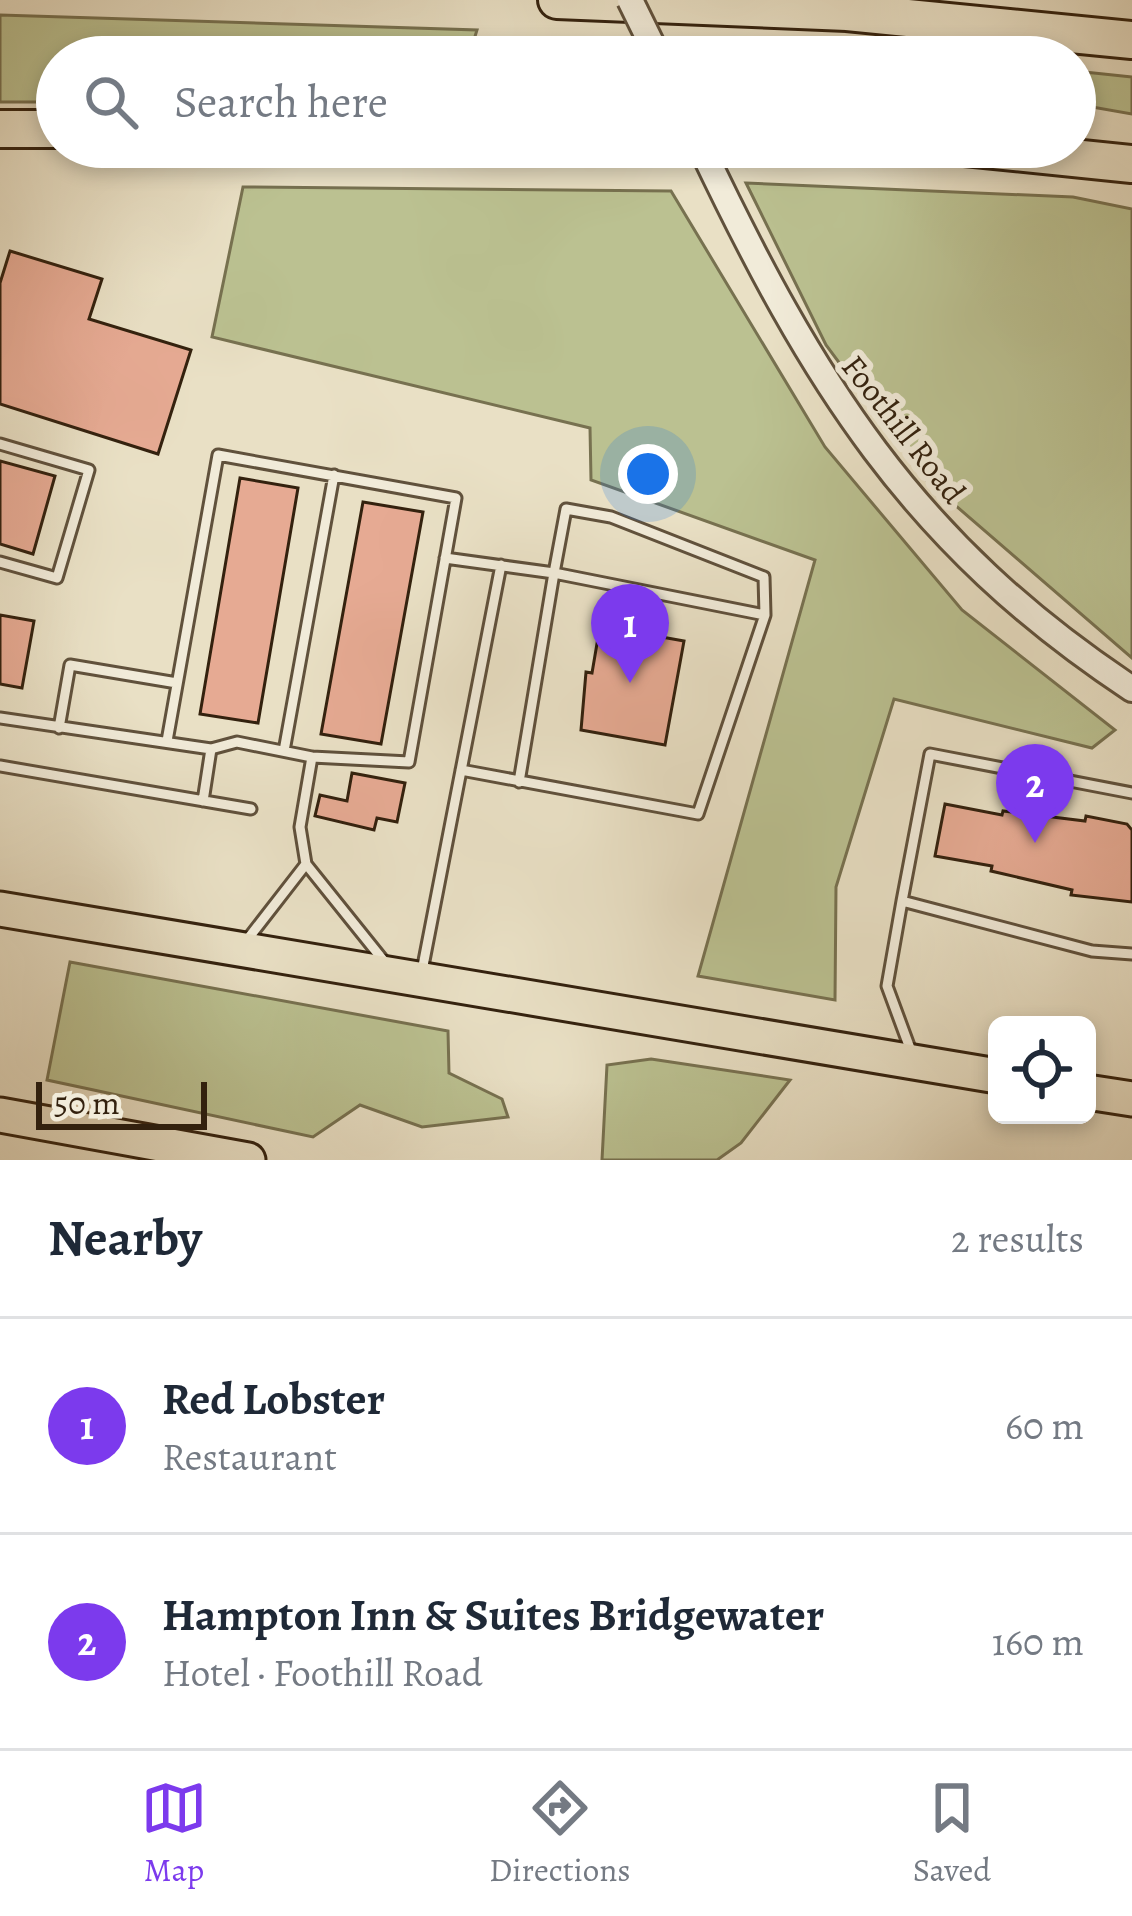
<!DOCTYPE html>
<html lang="en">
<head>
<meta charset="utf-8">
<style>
	:root { --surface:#fff; --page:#f2f2f3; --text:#1f2937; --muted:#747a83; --line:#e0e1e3; --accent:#7c3aed }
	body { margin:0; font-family:Alegreya,serif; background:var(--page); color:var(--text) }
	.controls { position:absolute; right:36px; bottom:36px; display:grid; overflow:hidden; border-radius:18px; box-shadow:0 6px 18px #0003 }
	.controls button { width:108px; height:108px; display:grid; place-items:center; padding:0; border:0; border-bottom:3px solid var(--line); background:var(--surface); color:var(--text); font:60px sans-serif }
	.scale { position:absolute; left:36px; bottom:30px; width:171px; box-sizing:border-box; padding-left:12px; border:6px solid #33210e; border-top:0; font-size:33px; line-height:42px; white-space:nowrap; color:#33210e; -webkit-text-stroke:9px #f1ebd9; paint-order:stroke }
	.you { position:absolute; left:648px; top:474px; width:42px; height:42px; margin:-30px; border:9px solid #fff; border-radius:50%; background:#1a73e8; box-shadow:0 0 0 18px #1a73e833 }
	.badge { display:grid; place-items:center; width:78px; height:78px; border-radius:50%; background:var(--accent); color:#fff; font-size:39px; font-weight:700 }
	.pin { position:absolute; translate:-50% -99px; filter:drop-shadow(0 3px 6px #0008) }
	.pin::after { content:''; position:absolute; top:63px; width:42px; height:36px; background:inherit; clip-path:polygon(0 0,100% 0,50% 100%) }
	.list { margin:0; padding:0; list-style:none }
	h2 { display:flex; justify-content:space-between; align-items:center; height:156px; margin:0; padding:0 48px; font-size:51px }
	h2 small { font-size:39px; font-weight:400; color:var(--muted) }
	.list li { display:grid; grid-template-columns:78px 1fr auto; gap:36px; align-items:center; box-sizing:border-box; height:216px; padding:0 48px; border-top:3px solid var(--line) }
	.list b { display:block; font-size:45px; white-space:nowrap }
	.list p { margin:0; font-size:39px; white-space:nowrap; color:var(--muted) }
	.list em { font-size:39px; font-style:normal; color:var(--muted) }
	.icon { flex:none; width:66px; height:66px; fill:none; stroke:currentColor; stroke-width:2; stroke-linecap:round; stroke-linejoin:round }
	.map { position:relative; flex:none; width:1132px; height:1160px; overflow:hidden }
	.search { position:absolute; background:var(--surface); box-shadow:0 6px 18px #0003; left:36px; right:36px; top:36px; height:132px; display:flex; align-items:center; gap:30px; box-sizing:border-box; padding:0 42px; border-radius:66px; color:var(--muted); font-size:45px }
	.sheet { height:588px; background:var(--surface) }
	nav { display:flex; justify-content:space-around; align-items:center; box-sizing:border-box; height:168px; border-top:3px solid var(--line); background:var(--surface); font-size:33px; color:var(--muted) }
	nav a { display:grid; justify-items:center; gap:6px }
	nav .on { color:var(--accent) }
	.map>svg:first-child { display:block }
	.green { fill:#bbc191; stroke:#777150; stroke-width:3 }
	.building { fill:#e6aa93; stroke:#33210e; stroke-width:3 }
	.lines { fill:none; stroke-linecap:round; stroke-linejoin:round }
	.service-casing { stroke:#60513c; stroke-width:15 }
	.tertiary-casing { stroke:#60513c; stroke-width:30 }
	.trunk-casing { stroke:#33210e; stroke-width:39 }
	.motorway-casing { stroke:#33210e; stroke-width:42 }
	.service { stroke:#f1ebd9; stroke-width:9 }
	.tertiary { stroke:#f1ebd9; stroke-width:24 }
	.trunk { stroke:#e9e0c5; stroke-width:33 }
	.motorway { stroke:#e9e0c5; stroke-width:36 }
	.tertiary-bridge-casing { stroke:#60513c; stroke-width:30; stroke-linecap:butt }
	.tertiary-bridge { stroke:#f1ebd9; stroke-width:24 }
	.labels { text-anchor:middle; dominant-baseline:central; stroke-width:12; stroke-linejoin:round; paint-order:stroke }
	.street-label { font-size:33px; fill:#33210e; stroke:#f1ebd9 }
</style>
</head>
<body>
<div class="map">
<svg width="1132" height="1160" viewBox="0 0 1132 1160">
	<rect width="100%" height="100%" fill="#e9e0c5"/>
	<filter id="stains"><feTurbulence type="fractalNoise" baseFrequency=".00167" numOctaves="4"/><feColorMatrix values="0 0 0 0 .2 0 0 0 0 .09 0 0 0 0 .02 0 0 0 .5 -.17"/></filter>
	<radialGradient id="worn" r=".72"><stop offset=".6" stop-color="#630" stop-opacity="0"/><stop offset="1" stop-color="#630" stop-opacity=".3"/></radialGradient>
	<path class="green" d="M0 15 477 30 473 43 877 57H57V102H0Z
		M1075 71 1132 77V114L1075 104Z
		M746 183 1073 197 1132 209V658L926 480 826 345Z
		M243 187 671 191 825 447 962 610 1115 730 1092 748 894 699 836 887 835 1000 698 976 815 560 591 480 590 428 212 337Z
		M70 962 448 1031 449 1073 502 1099 508 1117 422 1127 360 1105 313 1137 47 1080Z
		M651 1059 790 1080 741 1143 717 1160H602L607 1065Z"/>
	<path class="building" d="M10 251 102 279 89 319 191 350 158 454 0 404V283Z
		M0 461 55 476 33 554 0 544Z
		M240 478 298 488 258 723 200 714Z
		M363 502 423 512 381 744 321 734Z
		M0 615 34 621 22 688 0 684Z
		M600 626 684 641 665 745 581 730 586 672 592 673Z
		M352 773 405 783 397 822 377 818 374 830 315 816 320 795 347 801Z
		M945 804 1002 815 1003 811 1085 821 1086 816 1127 824 1132 830V902L1071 895 1072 890 991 871 992 866 935 856Z"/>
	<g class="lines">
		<defs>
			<path id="service" d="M0 444 89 470 57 578 0 562
				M445 558 554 573 566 509 611 517 764 577 765 615 698 814 461 770
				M0 718 211 749 237 742 312 757 409 762 456 498 218 455 167 741
				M59 728 70 665 177 683
				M284 751 334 475
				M312 757 300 827 306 864 387 965
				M0 766 251 809
				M519 782 554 573 765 615
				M1132 793 930 754 902 901 1092 951 1132 954
				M203 801 211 749
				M902 901 887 986 911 1051
				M247 940 306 864
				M422 971 501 565"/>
			<path id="tertiary" d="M701 147C812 380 911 543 1132 689"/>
			<path id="trunk" d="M0 909 997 1076
				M1087 1092 1132 1099
				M0 1115 248 1160"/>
			<path id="motorway" d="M557 0 847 12 1132 40
				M0 129H57
				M965 147 1132 164"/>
		</defs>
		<use href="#service" class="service-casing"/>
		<use href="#tertiary" class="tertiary-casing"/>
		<use href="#trunk" class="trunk-casing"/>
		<use href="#motorway" class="motorway-casing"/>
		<use href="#service" class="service"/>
		<use href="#tertiary" class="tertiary"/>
		<use href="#trunk" class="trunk"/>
		<use href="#motorway" class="motorway"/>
		<defs>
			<path id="tertiary-bridge" d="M630 0 658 57"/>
		</defs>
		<use href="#tertiary-bridge" class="tertiary-bridge-casing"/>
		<use href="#tertiary-bridge" class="tertiary-bridge"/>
	</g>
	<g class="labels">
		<g class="street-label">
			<text transform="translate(904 429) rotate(52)">Foothill Road</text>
		</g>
	</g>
	<rect width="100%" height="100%" filter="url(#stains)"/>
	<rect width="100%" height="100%" fill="url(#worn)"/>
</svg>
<div class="controls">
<button><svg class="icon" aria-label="locate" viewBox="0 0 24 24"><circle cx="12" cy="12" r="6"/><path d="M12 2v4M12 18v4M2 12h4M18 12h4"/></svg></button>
</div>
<div class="scale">50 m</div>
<div class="you"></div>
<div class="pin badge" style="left:630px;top:683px">1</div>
<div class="pin badge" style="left:1035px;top:843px">2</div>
<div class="search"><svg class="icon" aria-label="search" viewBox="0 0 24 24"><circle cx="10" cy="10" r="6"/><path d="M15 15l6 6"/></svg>Search here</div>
</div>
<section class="sheet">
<h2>Nearby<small>2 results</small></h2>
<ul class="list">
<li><span class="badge">1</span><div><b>Red Lobster</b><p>Restaurant</p></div><em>60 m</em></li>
<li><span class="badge">2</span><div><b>Hampton Inn &amp; Suites Bridgewater</b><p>Hotel · Foothill Road</p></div><em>160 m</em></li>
</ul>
</section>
<nav>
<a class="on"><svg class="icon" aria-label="map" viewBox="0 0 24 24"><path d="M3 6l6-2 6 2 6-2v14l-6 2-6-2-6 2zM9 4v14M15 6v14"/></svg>Map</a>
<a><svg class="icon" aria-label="directions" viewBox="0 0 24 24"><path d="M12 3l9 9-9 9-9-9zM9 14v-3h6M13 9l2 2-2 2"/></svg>Directions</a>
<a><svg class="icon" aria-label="saved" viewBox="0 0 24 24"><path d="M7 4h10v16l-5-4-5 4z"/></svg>Saved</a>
</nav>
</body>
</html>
